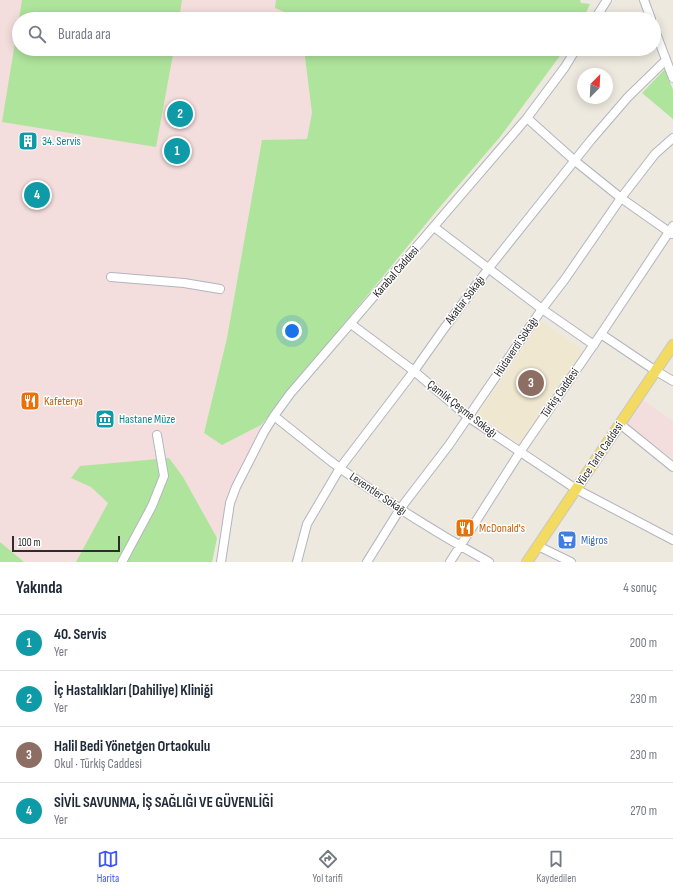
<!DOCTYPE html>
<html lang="tr">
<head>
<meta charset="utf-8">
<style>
	:root { --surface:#fff; --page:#f6f6f7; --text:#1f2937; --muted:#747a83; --line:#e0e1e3; --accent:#3f54fb }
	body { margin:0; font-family:"Sofia Sans Condensed",sans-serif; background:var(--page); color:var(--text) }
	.compass { position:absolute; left:577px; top:68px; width:36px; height:36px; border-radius:50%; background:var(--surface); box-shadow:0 2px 10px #0003; rotate:24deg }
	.scale { position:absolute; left:12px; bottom:10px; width:108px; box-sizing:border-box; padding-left:4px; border:2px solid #2c2c2c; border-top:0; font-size:11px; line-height:14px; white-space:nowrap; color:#2c2c2c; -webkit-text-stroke:3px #fff; paint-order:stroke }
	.you { position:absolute; left:292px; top:331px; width:14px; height:14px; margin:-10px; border:3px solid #fff; border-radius:50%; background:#1a73e8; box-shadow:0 0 0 6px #1a73e833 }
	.badge { display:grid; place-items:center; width:26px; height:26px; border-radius:50%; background:var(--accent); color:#fff; font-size:13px; font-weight:700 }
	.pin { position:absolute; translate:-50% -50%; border:2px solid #fff; box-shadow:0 1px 4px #0006 }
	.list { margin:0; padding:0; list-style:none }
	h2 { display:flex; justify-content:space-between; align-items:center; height:52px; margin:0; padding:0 16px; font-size:17px }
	h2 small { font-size:13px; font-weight:400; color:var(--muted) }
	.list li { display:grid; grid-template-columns:26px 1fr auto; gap:12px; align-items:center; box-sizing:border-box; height:56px; padding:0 16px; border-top:1px solid var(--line) }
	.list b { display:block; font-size:15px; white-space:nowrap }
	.list p { margin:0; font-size:13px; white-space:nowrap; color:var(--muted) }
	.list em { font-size:13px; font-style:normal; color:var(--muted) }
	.icon { flex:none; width:22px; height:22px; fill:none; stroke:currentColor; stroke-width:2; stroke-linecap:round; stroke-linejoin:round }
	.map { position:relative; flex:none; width:673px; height:562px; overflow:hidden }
	.search { position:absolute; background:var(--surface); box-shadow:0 2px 10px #0003; left:12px; right:12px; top:12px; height:44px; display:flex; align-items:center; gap:10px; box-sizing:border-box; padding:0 14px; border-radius:22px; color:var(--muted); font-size:15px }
	.sheet { height:276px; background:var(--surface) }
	nav { display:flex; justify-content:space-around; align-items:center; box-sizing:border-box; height:56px; border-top:1px solid var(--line); background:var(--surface); font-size:11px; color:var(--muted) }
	nav a { display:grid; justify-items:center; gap:2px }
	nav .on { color:var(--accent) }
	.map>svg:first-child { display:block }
	.education { fill:#efe7cf }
	.medical { fill:#f4dddd }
	.green { fill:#afe49c }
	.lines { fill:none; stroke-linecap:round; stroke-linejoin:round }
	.minor-casing { stroke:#b2b4c0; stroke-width:10 }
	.major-casing { stroke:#c8c8c8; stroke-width:12 }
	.minor { stroke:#fff; stroke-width:8 }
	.major { stroke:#f2db60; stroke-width:10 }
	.labels { text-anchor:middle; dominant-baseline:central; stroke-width:3; stroke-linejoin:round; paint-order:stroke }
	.culture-label { font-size:12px; fill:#0d838f; stroke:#fff; text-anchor:start }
	.street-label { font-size:12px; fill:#2c2c2c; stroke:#fff }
	.food-label { font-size:12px; fill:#c56008; stroke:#fff; text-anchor:start }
	.shop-label { font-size:12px; fill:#366cbe; stroke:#fff; text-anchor:start }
</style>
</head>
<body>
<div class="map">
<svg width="673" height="562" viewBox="0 0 673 562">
	<rect width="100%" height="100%" fill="#eee9df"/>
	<path class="education" d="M541 321 585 352 521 445 478 414Z"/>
	<path class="medical" d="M0 0H276V8L300 19H19V49H304L312 113 307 139 262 140 227 338 204 433 222 445 261 425 235 483 217 538 212 562H0Z
		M643 400 673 421V459L626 424Z"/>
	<path class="green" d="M22 0H182L179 19H19V49H174L156 147 2 122Z
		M276 0H580L581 3 590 4 583 19H300L275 8Z
		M304 49H565L500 137 439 208 261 425 222 445 204 433 227 338 262 140 307 139 312 113Z
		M665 69 673 90V119L642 93Z
		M169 458 183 477 217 538 212 562H76L108 503 91 487 71 478 80 466Z
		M0 542 24 562H0Z"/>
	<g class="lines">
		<defs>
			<path id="minor" d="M644 0 651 19
				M595 19 607 0
				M654 28 673 78
				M527 118 575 161 621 198 672 234
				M434 227 542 309 594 345
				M111 277 184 283 220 289
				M351 324 414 371 468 417 576 489 673 540
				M601 334 656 371 673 381
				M274 416C296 433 318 452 341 469 389 503 438 534 489 562
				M620 424 673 467
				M538 546 571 562
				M122 562 152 506 164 476 157 435
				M221 562 230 503 236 487 264 432 274 416 290 394 527 118 565 67 576 49
				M297 562 307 524 340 468 414 371 443 330 488 269 591 140 628 97 666 60
				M367 562 400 509 449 445 542 309 565 279 621 198 655 154 673 138
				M450 562 520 452 601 334 673 226"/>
			<path id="major" d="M527 562 673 345"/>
		</defs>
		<use href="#minor" class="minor-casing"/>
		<use href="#major" class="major-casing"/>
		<use href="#minor" class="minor"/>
		<use href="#major" class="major"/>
	</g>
	<defs>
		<symbol id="building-square" viewBox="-11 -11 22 22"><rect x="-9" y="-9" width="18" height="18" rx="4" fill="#0f9aa8" stroke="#fff"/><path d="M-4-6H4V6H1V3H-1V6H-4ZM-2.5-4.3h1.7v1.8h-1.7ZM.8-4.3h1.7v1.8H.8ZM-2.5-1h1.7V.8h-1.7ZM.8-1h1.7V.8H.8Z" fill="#fff"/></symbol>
		<symbol id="restaurant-square" viewBox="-11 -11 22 22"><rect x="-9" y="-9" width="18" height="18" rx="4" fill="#e8710a" stroke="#fff"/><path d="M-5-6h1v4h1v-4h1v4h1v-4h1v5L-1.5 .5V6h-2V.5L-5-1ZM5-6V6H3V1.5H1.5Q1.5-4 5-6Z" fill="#fff"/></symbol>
		<symbol id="museum-square" viewBox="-11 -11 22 22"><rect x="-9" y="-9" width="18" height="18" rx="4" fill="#0f9aa8" stroke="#fff"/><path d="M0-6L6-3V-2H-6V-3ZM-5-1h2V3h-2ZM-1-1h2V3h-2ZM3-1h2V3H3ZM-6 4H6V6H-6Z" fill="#fff"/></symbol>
		<symbol id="supermarket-square" viewBox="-11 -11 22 22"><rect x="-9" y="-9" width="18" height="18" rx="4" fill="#3f7fe0" stroke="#fff"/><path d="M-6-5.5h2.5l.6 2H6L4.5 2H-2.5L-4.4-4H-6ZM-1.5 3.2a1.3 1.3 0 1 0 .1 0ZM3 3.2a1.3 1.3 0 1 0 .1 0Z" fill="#fff"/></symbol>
	</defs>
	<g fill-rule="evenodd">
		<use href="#building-square" x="17" y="130" width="22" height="22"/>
		<use href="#restaurant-square" x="19" y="390" width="22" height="22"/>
		<use href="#museum-square" x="94" y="408" width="22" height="22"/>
		<use href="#restaurant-square" x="454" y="517" width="22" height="22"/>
		<use href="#supermarket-square" x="556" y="529" width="22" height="22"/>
	</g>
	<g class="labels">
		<g class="culture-label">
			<text x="42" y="141">34. Servis</text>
			<text x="119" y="419">Hastane Müze</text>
		</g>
		<g class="street-label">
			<text transform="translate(396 272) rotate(-49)">Karabal Caddesi</text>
			<text transform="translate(465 300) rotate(-53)">Akatlar Sokağı</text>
			<text transform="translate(516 347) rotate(-56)">Hüdaverdi Sokağı</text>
			<text transform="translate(560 393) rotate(-55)">Türkiş Caddesi</text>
			<text transform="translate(462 409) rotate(38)">Çamlık Çeşme Sokağı</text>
			<text transform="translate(600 454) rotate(-56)">Yüce Tarla Caddesi</text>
			<text transform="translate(378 494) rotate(34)">Leventler Sokağı</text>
		</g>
		<g class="food-label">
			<text x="44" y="401">Kafeterya</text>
			<text x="479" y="528">McDonald's</text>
		</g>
		<g class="shop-label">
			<text x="581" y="540">Migros</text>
		</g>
	</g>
</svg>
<svg class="compass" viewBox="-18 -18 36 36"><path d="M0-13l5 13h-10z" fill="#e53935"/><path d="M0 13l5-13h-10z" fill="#747a83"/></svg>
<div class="scale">100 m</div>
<div class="you"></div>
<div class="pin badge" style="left:177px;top:151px;background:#0f9aa8">1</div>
<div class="pin badge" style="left:180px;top:114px;background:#0f9aa8">2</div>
<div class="pin badge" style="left:531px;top:383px;background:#8d6e63">3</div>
<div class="pin badge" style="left:37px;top:195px;background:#0f9aa8">4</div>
<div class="search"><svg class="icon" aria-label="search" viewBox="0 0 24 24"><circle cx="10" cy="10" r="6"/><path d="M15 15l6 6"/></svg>Burada ara</div>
</div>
<section class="sheet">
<h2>Yakında<small>4 sonuç</small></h2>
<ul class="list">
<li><span class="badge" style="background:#0f9aa8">1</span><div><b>40. Servis</b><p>Yer</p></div><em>200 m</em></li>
<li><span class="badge" style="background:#0f9aa8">2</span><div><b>İç Hastalıkları (Dahiliye) Kliniği</b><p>Yer</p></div><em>230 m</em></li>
<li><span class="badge" style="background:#8d6e63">3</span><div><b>Halil Bedi Yönetgen Ortaokulu</b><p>Okul · Türkiş Caddesi</p></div><em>230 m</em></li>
<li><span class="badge" style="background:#0f9aa8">4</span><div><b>SİVİL SAVUNMA, İŞ SAĞLIĞI VE GÜVENLİĞİ</b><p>Yer</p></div><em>270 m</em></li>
</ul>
</section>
<nav>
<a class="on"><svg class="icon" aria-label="map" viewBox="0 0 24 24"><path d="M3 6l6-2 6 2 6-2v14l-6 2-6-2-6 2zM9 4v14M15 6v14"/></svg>Harita</a>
<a><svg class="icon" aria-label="directions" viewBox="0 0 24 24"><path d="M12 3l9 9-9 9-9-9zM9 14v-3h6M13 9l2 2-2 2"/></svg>Yol tarifi</a>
<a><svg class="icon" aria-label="saved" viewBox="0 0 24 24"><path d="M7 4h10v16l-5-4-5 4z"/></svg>Kaydedilen</a>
</nav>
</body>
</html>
